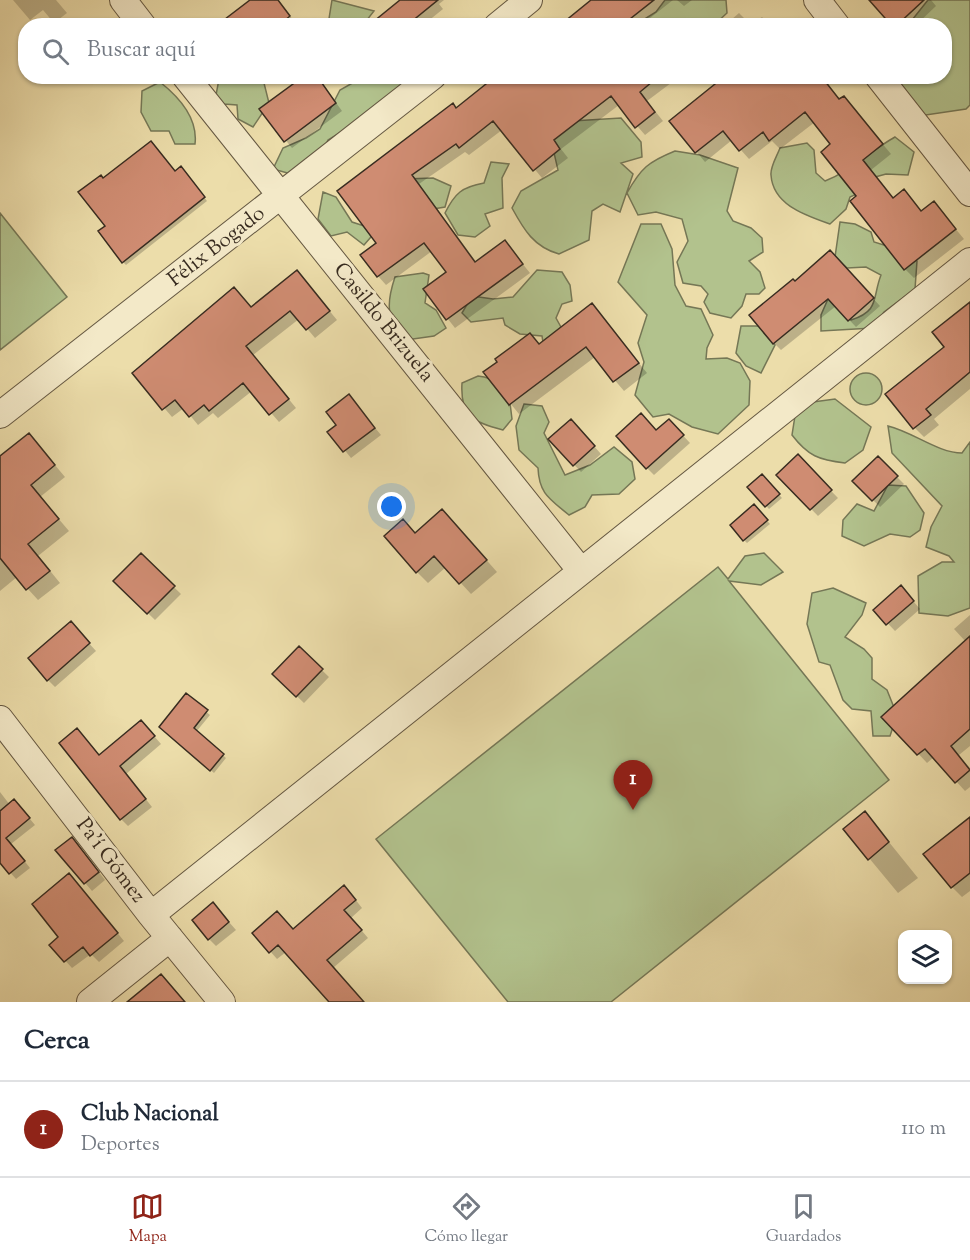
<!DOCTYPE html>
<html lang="es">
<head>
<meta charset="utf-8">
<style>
	:root { --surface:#fff; --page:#f6f6f7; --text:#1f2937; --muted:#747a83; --line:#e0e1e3; --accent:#8f2418 }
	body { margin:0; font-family:"Sorts Mill Goudy",serif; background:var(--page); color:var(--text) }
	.controls { position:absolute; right:18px; bottom:18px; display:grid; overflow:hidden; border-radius:12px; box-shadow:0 2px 4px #0004 }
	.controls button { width:54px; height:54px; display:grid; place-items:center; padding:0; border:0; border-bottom:2px solid var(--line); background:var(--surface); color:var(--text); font:30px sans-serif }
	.you { position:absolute; left:392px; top:507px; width:21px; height:21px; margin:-15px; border:4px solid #fff; border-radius:50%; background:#1a73e8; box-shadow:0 0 0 9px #1a73e833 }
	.badge { display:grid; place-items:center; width:39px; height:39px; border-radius:50%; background:var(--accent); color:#fff; font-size:20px; font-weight:700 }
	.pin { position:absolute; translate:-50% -50px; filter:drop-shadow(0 2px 3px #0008) }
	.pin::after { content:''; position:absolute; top:32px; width:21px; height:18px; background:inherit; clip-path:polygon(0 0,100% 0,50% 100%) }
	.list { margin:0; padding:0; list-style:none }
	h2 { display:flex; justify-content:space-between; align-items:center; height:78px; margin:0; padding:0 24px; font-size:26px }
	h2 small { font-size:20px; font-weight:400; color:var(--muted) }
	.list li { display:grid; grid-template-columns:39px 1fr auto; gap:18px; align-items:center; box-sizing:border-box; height:96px; padding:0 24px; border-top:2px solid var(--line) }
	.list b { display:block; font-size:22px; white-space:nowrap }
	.list p { margin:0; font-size:20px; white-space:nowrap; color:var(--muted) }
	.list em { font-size:20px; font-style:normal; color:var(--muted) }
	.icon { flex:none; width:33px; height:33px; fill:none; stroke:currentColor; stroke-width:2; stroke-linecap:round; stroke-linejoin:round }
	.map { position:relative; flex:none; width:970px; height:1002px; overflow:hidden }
	.search { position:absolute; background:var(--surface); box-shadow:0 2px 4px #0004; left:18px; right:18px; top:18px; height:66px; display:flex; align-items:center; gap:15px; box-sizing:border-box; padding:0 21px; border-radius:24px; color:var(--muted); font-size:22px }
	.sheet { height:174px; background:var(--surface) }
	nav { display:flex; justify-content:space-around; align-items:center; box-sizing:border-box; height:84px; border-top:2px solid var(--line); background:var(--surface); font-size:16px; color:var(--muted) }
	nav a { display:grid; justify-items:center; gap:3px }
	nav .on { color:var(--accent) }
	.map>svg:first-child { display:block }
	.green { fill:#b2c28d; stroke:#757756; stroke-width:1.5 }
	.shadow { fill:#0003 }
	.building { fill:#cf8c72; stroke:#382c20; stroke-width:1.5 }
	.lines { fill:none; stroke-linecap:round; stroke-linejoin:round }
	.minor-casing { stroke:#655842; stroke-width:28 }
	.minor { stroke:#f3e9c8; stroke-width:26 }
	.labels { text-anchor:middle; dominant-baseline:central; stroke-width:6; stroke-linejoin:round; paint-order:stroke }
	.street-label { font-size:21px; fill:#382c20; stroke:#f3e9c8 }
</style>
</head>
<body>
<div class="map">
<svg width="970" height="1002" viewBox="0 0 970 1002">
	<rect width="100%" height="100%" fill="#ecddaa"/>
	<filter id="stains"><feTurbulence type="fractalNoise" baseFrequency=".00333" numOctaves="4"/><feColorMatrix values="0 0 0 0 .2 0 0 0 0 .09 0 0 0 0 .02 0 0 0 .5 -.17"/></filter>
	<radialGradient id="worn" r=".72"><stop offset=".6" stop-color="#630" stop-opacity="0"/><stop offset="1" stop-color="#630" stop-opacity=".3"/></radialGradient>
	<path class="green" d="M332 0 374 11 363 25H328Z
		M665 0H726L727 13 714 25H635L656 12Z
		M928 0H970V105L966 109 919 116 895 77 944 76V26L908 25Z
		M225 77H249L264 83 269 103 253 127 238 119 237 105 224 104 216 95 219 79Z
		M363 77H406L402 90 372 113 328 140 317 164 291 174 273 169 283 148 306 138 320 129 340 90Z
		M160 82C179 97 198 119 195 144H175L169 131H151L141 112 142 91Z
		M621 118 641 142 642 157 621 163 633 174 620 212 603 204 592 211 589 240 559 254C534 247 524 230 512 208L521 191 558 170 552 144 540 123Z
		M895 137 914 152 908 175 886 174 868 179 859 193 850 197 846 209 830 224C805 215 773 205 771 175 770 167 777 156 780 148L807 143 814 150 816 173 825 181C851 171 870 151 895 137Z
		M675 151 700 155 738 168 727 211 733 221 751 228 762 238 763 252 749 261 760 272 765 288 759 294H746L742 306 731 318 710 313 704 302 708 294 701 286 683 283 677 262 688 241 682 219 656 212 638 215 627 193C641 168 648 162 675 151Z
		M491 162 509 164 502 178 503 208 485 214 490 226 475 237 458 235 445 213C455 193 462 187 484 183Z
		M433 178 451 186 445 207 415 212 405 179Z
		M323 192 336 197 352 222 377 230 364 245 347 232 331 236 318 219Z
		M0 213 67 297 0 350Z
		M840 222 855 224 871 232 874 242 903 251 917 261 915 289 884 312 873 328 821 331V315L828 299 836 298 847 308 851 320C880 311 872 298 881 275L866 267 847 268 835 257Z
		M641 224H661L672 249 675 285 686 306 701 309 713 335 707 348 706 359 727 358 740 363 750 381 749 405 718 434 692 427 669 414 653 417 635 395 644 362 638 343 647 315 618 282Z
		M537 270 562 272 570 285 572 301 562 304 556 318 567 338 545 355 542 336 520 334 505 325 503 318 471 322 462 313 472 296 493 299 513 297Z
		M423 273 429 275 425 303 436 310 446 328 434 336 406 340C386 319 386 304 395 277Z
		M741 326H759L775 345 761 373 746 366 736 353Z
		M850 389a16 16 0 1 1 32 0a16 16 0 1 1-32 0Z
		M478 376C497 378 503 388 509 405L510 403 512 419 503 430C472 422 460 416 462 383Z
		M835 399 871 427 863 450 845 463C819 460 808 456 792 435L795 416 813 402Z
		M524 404 542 406 549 422 544 433 565 475 590 465 614 447 632 462 635 479 619 494 592 495 585 507 569 515C550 499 539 494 538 468L519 450 516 426Z
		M888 426C913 432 938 453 962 453L970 442V608L948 616 919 613 918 576 942 562H954L949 556 926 547 931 527 942 506 892 453Z
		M888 485 906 486 924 513 920 530 910 537 890 534 864 546 842 536 843 520 857 504 874 511Z
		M764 553 783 572 761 585 729 581 889 780 611 1002H508L376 839 718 567 728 579 745 556Z
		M833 588 866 603 862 615 845 637 864 649 872 658V679L887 690 897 715 890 736H873L871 711 852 709 843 700 830 665 819 662 807 624 812 593Z"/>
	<path class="shadow" d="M13 0H56L67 13 54 23 43 10 30 20Z
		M253 0H278L296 24 219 26Z
		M402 0H444L439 4 443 9 422 26H370Z
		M592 0H673L640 26H560Z
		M677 0H692L684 6Z
		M882 0H931L936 6 915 26H894Z
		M739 13 751 25 762 17 771 26H724Z
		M801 19 807 26H792Z
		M517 76H666L671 83 647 101 663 121 645 135 619 105 561 149 568 158 542 178 502 130 469 155 465 152 419 184 477 263 505 242 530 273 455 328 425 290 448 272 432 251 386 285 378 276V243L339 191 457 109Z
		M319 79 342 111 292 148 261 110Z
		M844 98 891 154 871 170 894 199 922 212 934 203 964 239 914 278 905 269 859 196 832 144 815 122 780 149 772 141 749 159 732 140 705 162 671 121 840 100Z
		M184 171 207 201 126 265 123 262 104 179Z
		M837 259 880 306 856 327 836 306 781 350 774 343 795 283Z
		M305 281 337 320 315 338 299 319 253 355 296 408 279 422 252 391 218 418 213 413 198 425 184 408 172 417 134 373Z
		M592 305 647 373 624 391 595 357 519 414 485 372 540 345Z
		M970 311V389L934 419 939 425 924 437 915 428 946 347Z
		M349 396 381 435 351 458 330 432 338 425Z
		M578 428 601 454 581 472 550 439Z
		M676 428 690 443 654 475 647 468 656 432Z
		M39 446 65 477 40 497 69 531 38 556 60 583 38 600 17 577 0 591V458Z
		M797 456 838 498 818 516 778 475Z
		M878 458 904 484 880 507 854 481Z
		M762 476 782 498 769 509 749 487Z
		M754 506 770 524 747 543 744 540Z
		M453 522 497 572 471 594 446 567 428 583 417 572 415 534Z
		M141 555 181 594 155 620 115 581Z
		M908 595 920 609 895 631 875 610Z
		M970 615V746L959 755 970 768V787L965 791 934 757 927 763 884 717 966 642 954 629Z
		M78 631 96 651 55 687 48 680Z
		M299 648 329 677 304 703 274 674Z
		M186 695 210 715 196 732 226 758 214 773 161 726Z
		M148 729 161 744 126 774 152 807 128 826 121 819 100 757Z
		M0 792 10 805 20 807 35 825 11 844 30 868 16 879 0 861Z
		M970 819V891L962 897 952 887Z
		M872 821 918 878 898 893 845 829Z
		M79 846 105 880 92 891 57 850Z
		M76 882 124 941 99 962 91 954 72 968 51 945 61 937Z
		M351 894 362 908 351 918 368 938 333 968 363 1002H331L286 952 277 959 254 933 294 930Z
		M213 904 236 930 216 946 209 939Z"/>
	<path class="building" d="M250 0H278L290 16 278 26H216Z
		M400 0H438L406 26H368Z
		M591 0H654L621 26H559Z
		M869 0H924L896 26H892Z
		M304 76H317L336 103 284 142 259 109Z
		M496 76H659L640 92 655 112 635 128 611 96 554 140 560 149 533 171 493 121 459 148 456 144 412 175 475 262 505 240 523 264 446 320 423 289 446 272 424 243 377 277 360 255 376 243 337 191 453 103 456 108Z
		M725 76H821L839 99 844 96 883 144 863 160 893 198 904 189 921 211 934 201 956 229 904 270 850 201 856 196 821 152 830 144 805 112 769 141 763 132 739 151 723 131 695 153 669 121Z
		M151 141 175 171 181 166 205 197 122 263 98 231 105 226 78 192 101 175 103 178Z
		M830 250 874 298 848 321 828 299 773 344 749 315 793 279 795 281Z
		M297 270 330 311 306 330 290 311 246 346 289 399 269 415 243 383 209 411 204 405 189 417 175 400 162 410 132 373 234 287 251 307Z
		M970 302V372L926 409 931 415 913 429 885 394 944 347 932 332Z
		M592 303 639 363 613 382 586 347 509 405 483 372 497 362 495 359 530 333 539 344Z
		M349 394 375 428 343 452 327 432 336 425 326 412Z
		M641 413 656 430 669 419 684 435 646 469 616 436Z
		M571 419 595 446 573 466 548 439Z
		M29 433 55 465 31 485 59 519 28 544 50 571 26 590 0 558V456Z
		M798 454 832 490 810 510 776 475Z
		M878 456 898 476 872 501 852 481Z
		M762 474 780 494 765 507 747 487Z
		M754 504 768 520 743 541 730 525Z
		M442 509 487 560 459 584 434 556 416 573 384 536 403 519 415 533Z
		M141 553 175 586 147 614 113 581Z
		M901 585 914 601 886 625 873 610Z
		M71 621 90 643 47 681 28 658Z
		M970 636V729L951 746 970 770 955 783 925 749 917 755 881 717Z
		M299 646 323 669 296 697 272 674Z
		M186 693 208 710 194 728 224 754 210 771 159 727Z
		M141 720 155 736 120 766 146 799 120 820 59 743 77 728 99 755Z
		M14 799 30 818 6 838 25 861 9 874 0 863V811Z
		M865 811 889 842 868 860 843 829Z
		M970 817V873L951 888 923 854Z
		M72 837 99 872 84 884 55 850Z
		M69 873 118 933 90 956 83 947 64 962 49 945 58 937 32 904Z
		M344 885 356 900 344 910 362 930 327 960 364 1002H329L278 945 269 953 252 933 277 911 293 929Z
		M213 902 229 922 208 940 192 920Z
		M161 974 185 1002H127Z"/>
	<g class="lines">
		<defs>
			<path id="minor" d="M123 0 143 26
				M817 0 837 26
				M497 26 529 0
				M185 76 581 571
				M878 76 970 193
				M0 415 433 76
				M0 719 151 915 222 1002
				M151 915 970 261
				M90 1002 170 938"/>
		</defs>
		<use href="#minor" class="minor-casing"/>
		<use href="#minor" class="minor"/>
	</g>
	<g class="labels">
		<g class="street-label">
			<text transform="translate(217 247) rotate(-38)">Félix Bogado</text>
			<text transform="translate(383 323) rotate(51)">Casildo Brizuela</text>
			<text transform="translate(110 861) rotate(53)">Pa'í Gómez</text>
		</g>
	</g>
	<rect width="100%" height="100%" filter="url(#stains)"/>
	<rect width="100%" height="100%" fill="url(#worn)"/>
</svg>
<div class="controls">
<button><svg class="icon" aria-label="layers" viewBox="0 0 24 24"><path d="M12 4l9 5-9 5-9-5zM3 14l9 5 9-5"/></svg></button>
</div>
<div class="you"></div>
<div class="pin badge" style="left:633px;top:810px">1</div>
<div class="search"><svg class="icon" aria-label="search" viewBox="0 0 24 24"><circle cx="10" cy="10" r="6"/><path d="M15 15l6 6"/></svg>Buscar aquí</div>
</div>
<section class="sheet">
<h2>Cerca<small></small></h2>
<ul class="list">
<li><span class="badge">1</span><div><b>Club Nacional</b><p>Deportes</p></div><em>110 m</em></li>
</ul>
</section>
<nav>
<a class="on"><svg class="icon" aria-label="map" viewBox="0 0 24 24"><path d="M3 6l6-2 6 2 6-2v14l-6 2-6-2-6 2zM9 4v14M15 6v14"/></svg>Mapa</a>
<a><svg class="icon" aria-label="directions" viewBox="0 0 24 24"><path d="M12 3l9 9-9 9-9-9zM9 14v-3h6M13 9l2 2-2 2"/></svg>Cómo llegar</a>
<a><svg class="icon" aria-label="saved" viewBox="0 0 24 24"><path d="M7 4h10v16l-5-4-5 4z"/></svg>Guardados</a>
</nav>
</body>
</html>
